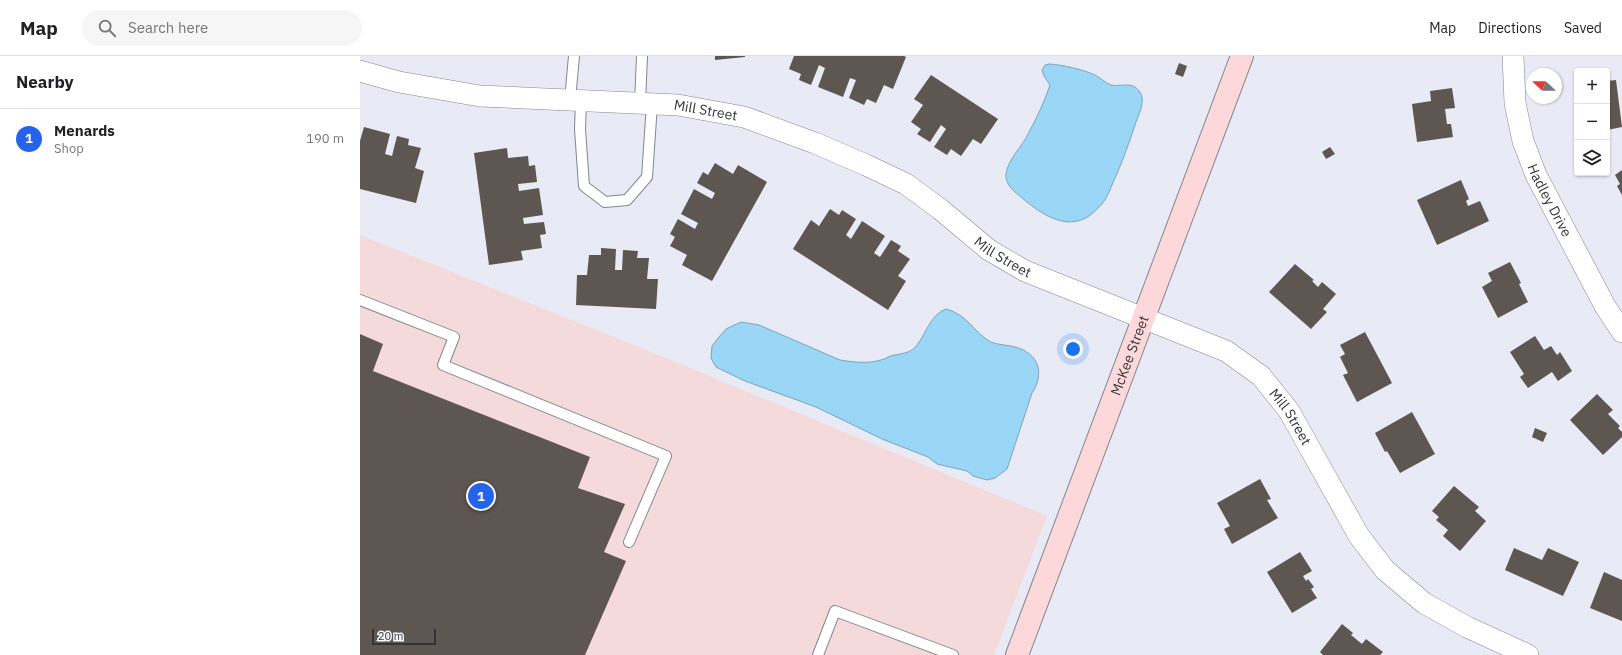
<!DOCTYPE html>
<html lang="en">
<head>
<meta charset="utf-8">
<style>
	:root { --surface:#fff; --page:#f6f6f6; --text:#202124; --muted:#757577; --line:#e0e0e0; --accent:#2563eb }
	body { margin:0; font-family:"IBM Plex Sans",sans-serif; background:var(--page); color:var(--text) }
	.controls { position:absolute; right:12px; top:12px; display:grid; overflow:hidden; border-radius:4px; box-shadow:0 1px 3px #0004 }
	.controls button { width:36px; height:36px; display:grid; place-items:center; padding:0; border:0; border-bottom:1px solid var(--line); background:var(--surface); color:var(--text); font:20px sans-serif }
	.compass { position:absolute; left:1166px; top:12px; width:36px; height:36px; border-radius:50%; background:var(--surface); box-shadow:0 1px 3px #0004; rotate:292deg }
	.scale { position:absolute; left:12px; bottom:10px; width:64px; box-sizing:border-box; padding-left:4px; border:2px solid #333437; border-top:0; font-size:11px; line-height:14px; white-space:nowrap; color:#333437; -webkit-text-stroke:3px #f7f8fe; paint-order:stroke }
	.you { position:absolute; left:713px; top:293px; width:14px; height:14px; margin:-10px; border:3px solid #fff; border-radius:50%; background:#1a73e8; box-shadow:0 0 0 6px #1a73e833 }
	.badge { display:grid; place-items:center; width:26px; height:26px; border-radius:50%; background:var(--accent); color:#fff; font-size:13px; font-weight:700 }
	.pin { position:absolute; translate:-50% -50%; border:2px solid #fff; box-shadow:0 1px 4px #0006 }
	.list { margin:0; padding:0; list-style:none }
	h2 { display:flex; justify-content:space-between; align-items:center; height:52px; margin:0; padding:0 16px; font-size:17px }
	h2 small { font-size:13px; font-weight:400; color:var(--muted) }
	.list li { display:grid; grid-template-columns:26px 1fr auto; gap:12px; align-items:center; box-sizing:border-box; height:60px; padding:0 16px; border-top:1px solid var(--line) }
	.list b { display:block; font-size:15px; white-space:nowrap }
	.list p { margin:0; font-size:13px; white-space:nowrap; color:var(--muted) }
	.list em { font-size:13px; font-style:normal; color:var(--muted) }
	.icon { flex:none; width:22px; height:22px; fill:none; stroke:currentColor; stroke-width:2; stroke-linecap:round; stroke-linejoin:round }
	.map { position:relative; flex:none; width:1262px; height:599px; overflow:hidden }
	header { display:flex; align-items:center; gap:24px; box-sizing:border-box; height:56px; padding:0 20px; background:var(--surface); border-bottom:1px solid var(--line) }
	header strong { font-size:19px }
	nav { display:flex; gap:22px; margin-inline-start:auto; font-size:14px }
	.search { width:280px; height:36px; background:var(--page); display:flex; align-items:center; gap:10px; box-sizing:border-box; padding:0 14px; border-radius:22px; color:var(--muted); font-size:15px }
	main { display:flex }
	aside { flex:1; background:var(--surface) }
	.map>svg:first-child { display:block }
	.commercial { fill:#f5dadc }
	.water { fill:#9ad6f5; stroke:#7ba5bc }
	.building { fill:#5e5650 }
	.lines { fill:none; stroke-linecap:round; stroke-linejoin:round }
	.lane-casing { stroke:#84868f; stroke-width:12 }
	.street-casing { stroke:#84868f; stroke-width:22 }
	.secondary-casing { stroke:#84868f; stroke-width:24 }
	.lane { stroke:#fff; stroke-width:10 }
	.street { stroke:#fff; stroke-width:21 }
	.secondary { stroke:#fdd8da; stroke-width:22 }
	.labels { text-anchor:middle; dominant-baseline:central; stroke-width:4; stroke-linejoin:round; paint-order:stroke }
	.street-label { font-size:14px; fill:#333437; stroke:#f7f8fe }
</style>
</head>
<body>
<header>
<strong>Map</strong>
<div class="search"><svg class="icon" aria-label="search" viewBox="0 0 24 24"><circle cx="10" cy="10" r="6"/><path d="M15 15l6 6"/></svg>Search here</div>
<nav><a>Map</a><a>Directions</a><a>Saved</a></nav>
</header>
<main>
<aside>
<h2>Nearby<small></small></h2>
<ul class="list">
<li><span class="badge">1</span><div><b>Menards</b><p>Shop</p></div><em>190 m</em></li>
</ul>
</aside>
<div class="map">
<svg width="1262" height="599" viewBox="0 0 1262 599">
	<rect width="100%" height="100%" fill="#e8ebf5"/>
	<path class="commercial" d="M0 179 306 302 687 460 634 599H0Z"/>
	<path class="water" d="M689 8C704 9 721 13 735 19 741 22 745 27 751 29 761 31 772 25 779 35 787 45 778 59 775 69 769 87 763 104 756 120 752 128 750 135 746 142 744 146 741 149 738 152 716 177 689 164 667 146 658 138 645 131 646 118 648 103 662 91 668 78 677 62 684 46 690 29L684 20 682 14 685 9Z
		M586 253C607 258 614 277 631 286 638 289 648 289 655 291 679 297 685 318 672 337L647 413 635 422 627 424 613 420 607 415 577 408 568 401 522 383 456 351 385 325 356 311 351 302 352 290 359 281 366 273 381 266 399 269 480 304C492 306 508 308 521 304 526 303 530 299 535 299 544 297 551 297 557 289 567 276 570 259 586 253Z"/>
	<path class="building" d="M355 0H385V1L355 4Z
		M434 0H544L546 1 533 33 524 29 516 47 507 43 504 49 489 42 496 24 490 22 483 41 458 31 465 12 459 9 451 29 439 24 441 18 429 13Z
		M819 7 827 10 823 21 815 18Z
		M571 19 638 63 621 88 613 83 601 100 591 93 587 99 574 91 586 73 581 69 570 86 557 78 561 73 551 66 563 49 554 43Z
		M1256 24 1262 71 1247 74V25Z
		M1092 32 1095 52 1085 53 1087 68H1091L1093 81 1057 86 1052 48 1071 45 1070 35Z
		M4 71 30 78 25 98 32 100 37 80 49 83 48 89 61 92 55 112 64 115 56 147 0 133V85Z
		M970 91 975 98 966 103 962 96Z
		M147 92 148 102 168 100 169 110 175 109 177 126 158 128 159 135 179 132 183 159 163 162 164 168 184 166 186 178 180 179 182 192 161 195 163 204 129 209 114 97Z
		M355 107 373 118 378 109 407 126 352 225 322 209 327 199 310 190 315 181 310 178 318 163 335 173 338 167 321 158 334 133 352 143 355 137 337 127 343 116 348 119Z
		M1262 114V139L1257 130 1260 128 1255 119Z
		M1101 124 1109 143 1106 145 1108 150 1120 145 1129 165 1077 189 1057 144Z
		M470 153 479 159 482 154 496 163 486 179 491 183 502 165 525 180 514 197 520 201 531 184 541 190 538 195 550 203 538 220 546 225 528 254 433 193 451 164 459 170Z
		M241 192 256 193 255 214H262L263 194 278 195 277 202H289L287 223H298L296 253 216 249 217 219H227L229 199H241Z
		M1150 206 1161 227 1159 228 1168 246 1138 262 1122 231 1132 225 1128 217Z
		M935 208 954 224 952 225 958 231 962 226 976 238 963 253 967 256 951 273 909 236Z
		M1005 276 1032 327 997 346 983 319 988 317 980 301 985 298 980 289Z
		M0 278 23 288 13 315 230 401 218 432 265 448 244 496 266 505 225 599H0Z
		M1175 280 1184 294 1191 290 1197 299 1200 296 1212 315 1198 325 1192 316 1168 332 1160 321 1164 318 1150 296Z
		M1237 338 1253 354 1248 358 1260 370 1258 372 1262 376V381L1243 399 1210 364Z
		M1052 356 1075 398 1040 417 1027 395 1025 396 1015 377Z
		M1175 372 1187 377 1183 386 1172 381Z
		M900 423 911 443 907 444 918 462 872 488 864 473 870 470 857 447Z
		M1094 430 1119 451 1115 455 1126 465 1100 495 1083 480 1088 474 1076 464 1079 461 1072 455Z
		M1154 492 1182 504 1188 492 1219 506 1203 540 1145 514Z
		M940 496 952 515 943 520 946 525 948 523 954 531 951 533 957 542 932 557 907 516Z
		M1244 516 1262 524V565L1230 552Z
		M982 568 993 577 991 579 1002 588 1006 583 1023 596 1020 599H963L960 596Z"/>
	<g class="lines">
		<defs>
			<path id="lane" d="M210 44 214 0
				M221 44 220 73 224 130 245 146 267 144 287 121 292 48
				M280 47 282 0
				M0 244 94 281 83 309 306 400 269 486
				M458 599 475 555 593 599"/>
			<g id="street">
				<path id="s1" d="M1153 0 1155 47 1163 85 1176 119 1245 250 1262 276"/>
				<path id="s2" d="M0 15 39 26 120 40 318 49 384 61 455 87 506 109 546 128 580 153 629 194 665 215 866 295 901 320 929 355 999 480 1025 514 1064 547 1107 571 1168 599"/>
			</g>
			<g id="secondary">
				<path id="s3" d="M657 599 882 0"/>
			</g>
		</defs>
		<use href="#lane" class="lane-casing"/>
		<use href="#street" class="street-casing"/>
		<use href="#secondary" class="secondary-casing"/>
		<use href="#lane" class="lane"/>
		<use href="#street" class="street"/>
		<use href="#secondary" class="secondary"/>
	</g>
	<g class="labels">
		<g class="street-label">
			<text stroke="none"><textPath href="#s2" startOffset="349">Mill Street</textPath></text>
			<text stroke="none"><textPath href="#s1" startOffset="151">Hadley Drive</textPath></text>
			<text stroke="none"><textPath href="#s2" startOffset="685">Mill Street</textPath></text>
			<text stroke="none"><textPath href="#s3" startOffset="320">McKee Street</textPath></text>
			<text stroke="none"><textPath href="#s2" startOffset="1021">Mill Street</textPath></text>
		</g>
	</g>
</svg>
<div class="controls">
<button>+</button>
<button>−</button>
<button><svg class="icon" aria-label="layers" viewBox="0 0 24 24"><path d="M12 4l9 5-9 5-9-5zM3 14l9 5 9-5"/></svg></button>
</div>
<svg class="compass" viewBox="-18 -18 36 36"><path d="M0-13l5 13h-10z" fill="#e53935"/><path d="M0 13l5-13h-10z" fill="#757577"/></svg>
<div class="scale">20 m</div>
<div class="you"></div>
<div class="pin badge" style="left:121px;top:440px">1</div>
</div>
</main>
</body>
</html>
